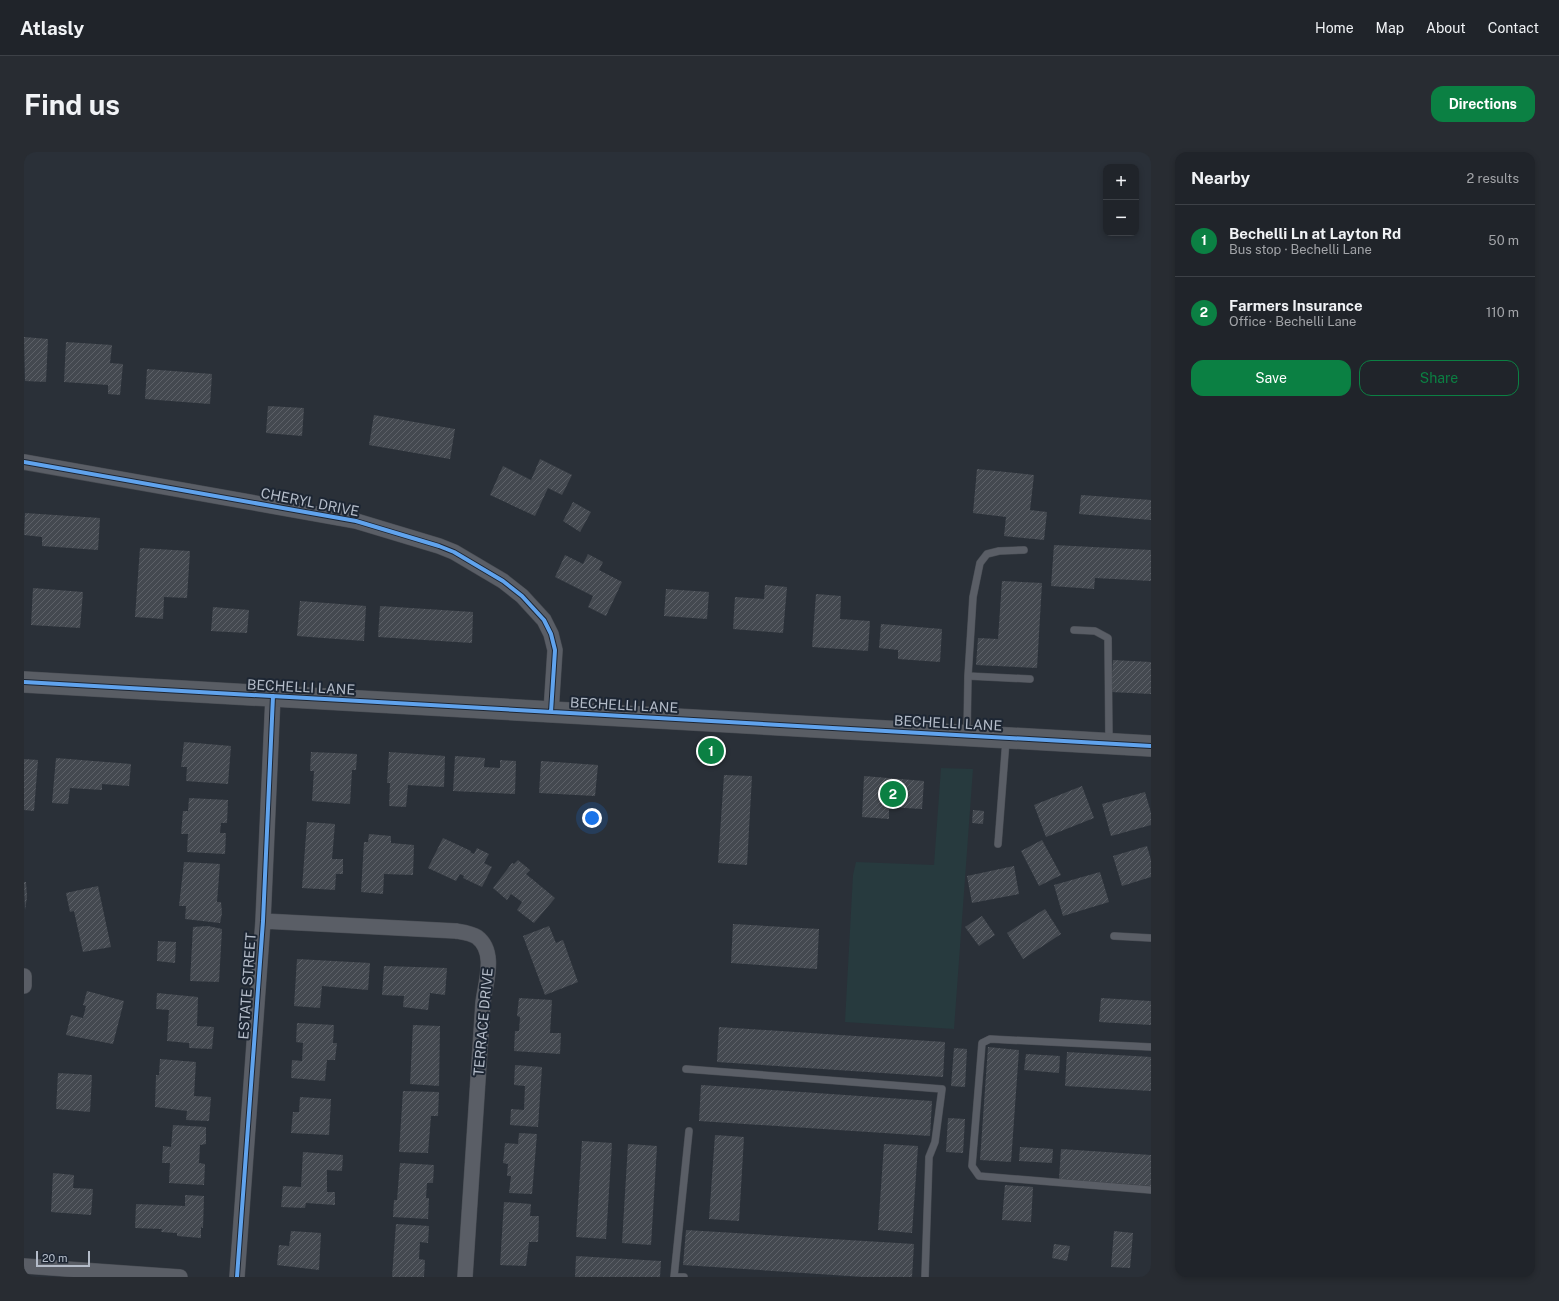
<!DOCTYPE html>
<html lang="en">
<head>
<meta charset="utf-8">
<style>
	:root { --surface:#20242a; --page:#282c32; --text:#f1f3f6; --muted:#a2a4a8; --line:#3d4147; --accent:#0b8043 }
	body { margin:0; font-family:"Public Sans",sans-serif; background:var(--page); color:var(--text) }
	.controls { position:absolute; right:12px; top:12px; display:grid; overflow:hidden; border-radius:8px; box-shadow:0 2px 6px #0003 }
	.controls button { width:36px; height:36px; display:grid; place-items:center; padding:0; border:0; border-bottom:1px solid var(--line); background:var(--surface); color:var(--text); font:20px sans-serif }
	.scale { position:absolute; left:12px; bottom:10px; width:54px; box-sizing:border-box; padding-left:4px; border:2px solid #b4bcc9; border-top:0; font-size:11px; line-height:14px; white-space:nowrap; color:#b4bcc9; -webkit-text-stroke:3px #1d2633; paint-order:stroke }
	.you { position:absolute; left:568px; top:666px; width:14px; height:14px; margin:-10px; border:3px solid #fff; border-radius:50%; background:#1a73e8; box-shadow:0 0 0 6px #1a73e833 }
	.badge { display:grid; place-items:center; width:26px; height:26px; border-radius:50%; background:var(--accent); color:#fff; font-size:13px; font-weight:700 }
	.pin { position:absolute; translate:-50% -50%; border:2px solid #fff; box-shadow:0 1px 4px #0006 }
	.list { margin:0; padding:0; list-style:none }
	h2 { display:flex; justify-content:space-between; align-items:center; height:52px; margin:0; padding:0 16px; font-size:17px }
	h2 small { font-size:13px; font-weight:400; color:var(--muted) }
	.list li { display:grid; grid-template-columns:26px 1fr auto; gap:12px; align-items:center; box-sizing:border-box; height:72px; padding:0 16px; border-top:1px solid var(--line) }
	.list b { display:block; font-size:15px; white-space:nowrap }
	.list p { margin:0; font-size:13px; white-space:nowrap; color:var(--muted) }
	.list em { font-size:13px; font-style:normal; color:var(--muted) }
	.actions { display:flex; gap:8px; padding:12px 16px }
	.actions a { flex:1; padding:9px 0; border:1px solid var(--accent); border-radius:12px; text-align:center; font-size:14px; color:var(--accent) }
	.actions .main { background:var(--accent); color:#fff }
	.map { position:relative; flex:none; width:1127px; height:1125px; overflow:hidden; border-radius:12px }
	header { display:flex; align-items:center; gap:24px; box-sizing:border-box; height:56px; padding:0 20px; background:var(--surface); border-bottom:1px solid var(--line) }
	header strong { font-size:19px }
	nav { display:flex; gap:22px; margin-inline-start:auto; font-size:14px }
	.intro { display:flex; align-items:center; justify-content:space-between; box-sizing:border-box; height:96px; padding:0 24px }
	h1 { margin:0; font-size:28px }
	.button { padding:10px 18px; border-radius:12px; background:var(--accent); color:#fff; font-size:14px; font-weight:700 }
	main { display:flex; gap:24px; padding:0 24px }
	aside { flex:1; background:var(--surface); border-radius:12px; box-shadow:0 2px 6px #0003 }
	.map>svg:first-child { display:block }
	.green { fill:#273a3e }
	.building { fill:url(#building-hatch) }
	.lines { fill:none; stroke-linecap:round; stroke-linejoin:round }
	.service-casing { stroke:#484c53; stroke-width:8 }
	.minor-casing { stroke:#484c53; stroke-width:16 }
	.secondary-casing { stroke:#484c53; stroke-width:22 }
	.service { stroke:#5a5e66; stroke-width:7 }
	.minor { stroke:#5a5e66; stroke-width:15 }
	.secondary { stroke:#595d64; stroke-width:21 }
	.cycleway-casing { stroke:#1d2633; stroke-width:6 }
	.cycleway { stroke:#60a3ed; stroke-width:4 }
	.labels { text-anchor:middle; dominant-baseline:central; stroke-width:4; stroke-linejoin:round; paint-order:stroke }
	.street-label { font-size:14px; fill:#b4bcc9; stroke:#1d2633 }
</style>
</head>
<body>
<header>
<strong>Atlasly</strong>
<nav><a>Home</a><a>Map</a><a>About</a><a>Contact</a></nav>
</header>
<div class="intro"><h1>Find us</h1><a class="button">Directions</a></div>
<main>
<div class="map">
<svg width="1127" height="1125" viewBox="0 0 1127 1125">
	<defs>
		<pattern id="building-hatch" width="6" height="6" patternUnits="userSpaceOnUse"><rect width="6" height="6" fill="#444950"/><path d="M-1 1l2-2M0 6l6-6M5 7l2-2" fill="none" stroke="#5d6168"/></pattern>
	</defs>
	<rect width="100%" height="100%" fill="#2a3038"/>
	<path class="green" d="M917 616 949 617 930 877 821 870 829 723 832 710 910 713Z"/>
	<path class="building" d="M0 185 24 187 22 230 1 229Z
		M42 190 88 193 86 211 99 212 96 243 84 242V233L40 230Z
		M123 217 188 222 186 252 121 247Z
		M244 254 280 256 278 284 242 281Z
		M350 263 431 277 426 307 345 293Z
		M516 307 548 323 538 343 524 336 511 364 466 343 479 314 507 328Z
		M953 317 1010 323 1006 358 1023 360 1020 388 980 384 982 365 949 361Z
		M1057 343 1127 348V368L1055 362Z
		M549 350 567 360 556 380 539 369Z
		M1 361 76 366 74 398 18 394V385L0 383Z
		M1030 393 1127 398V429L1071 426 1070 437 1027 434Z
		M116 396 166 399 163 446 140 445 139 467 111 465Z
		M564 402 579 410 575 418 598 430 582 464 564 455 569 444 531 425 541 403 559 412Z
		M978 429 1018 431 1013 516 952 513 954 486 974 487Z
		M741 433 763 435 759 481 709 477 711 445 740 447Z
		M9 436 59 440 56 476 7 473Z
		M642 437 685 440 683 467 640 464Z
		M792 442 817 444 816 467 846 469 844 499 788 495Z
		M276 449 342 454 340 489 273 484Z
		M356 454 449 460 448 491 354 485Z
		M189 455 225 458 223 481 187 479Z
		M857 472 918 477 916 510 874 507V498L855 496Z
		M1089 508 1127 510V542L1087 540Z
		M160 590 207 594 204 632 162 629 163 615H157Z
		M287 600 333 602 332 618H328L326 652 288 649 290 619H286Z
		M365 600 421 604 420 635 384 633 382 655 365 654 366 631H363Z
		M431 604 461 606 460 615 476 616V608L492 609 491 642 429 639Z
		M32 606 107 612 105 634 78 632V638L46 636 44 652 28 651Z
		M0 607 14 608 10 659 0 658Z
		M517 609 574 613 571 644 515 641Z
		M700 623 728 624 723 713 694 711Z
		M840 624 900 629 898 657 865 655V667L838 665Z
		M1058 634 1070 666 1022 685 1010 653Z
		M1121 640 1127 661V673L1087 684 1078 652Z
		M165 646 204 648 203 671H197L196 681H202L201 702 163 700 164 682H157L159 659H164Z
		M949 658 960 659 959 672 948 671Z
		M283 670 311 672 308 707H319V722H312L311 738 278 736Z
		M345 682 367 684V691L390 693 389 723 360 722 359 742 337 740 340 690H344Z
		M419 686 447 699 446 700 450 702 453 696 465 702 460 711 468 715 458 735 439 726 440 724 436 722 432 729 404 716Z
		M1018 688 1037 723 1015 734 997 699Z
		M1123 694 1127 708V725L1098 734 1089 704Z
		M494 708 506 718 502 722 531 746 510 771 493 758 498 750 487 742 483 748 469 736 488 711 490 712Z
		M160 710 196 712 193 750H197L198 761 196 771 161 767 162 754H155Z
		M990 714 995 742 948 751 943 724Z
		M1076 720 1085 750 1039 764 1030 733Z
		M0 730H2L3 745 1 758Z
		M74 734 87 795 59 800 50 759 46 760 42 741Z
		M1021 757 1037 782 999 807 983 781Z
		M958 764 971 783 955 794 941 775Z
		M709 772 795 777 793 817 707 811Z
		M184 774 198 777 195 830 166 829 169 775Z
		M525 774 532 791 539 788 554 830 521 843 499 784Z
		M134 789 152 790 151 811 133 809Z
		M273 807 346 811 344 838 298 834 296 856 270 854Z
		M360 814 423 816 421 843 406 841 404 858 379 855 380 844 358 843Z
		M63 839 100 849 89 892 42 883 47 863 59 866 62 854 59 853Z
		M133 841 174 845 173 874 190 875 188 897 165 896V891L143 889 145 858 132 857Z
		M495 846 528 848 526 881H537L536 902 490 899 491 879H495L496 865 493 864Z
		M1077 846 1127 849V873L1075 870Z
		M273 871 310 873 309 891H313L311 908H303L301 929 267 926 268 908 278 909 279 891 272 890Z
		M389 873 416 874 415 934 386 932Z
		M695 875 921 890 919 925 693 910Z
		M964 895 995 898 987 1010 956 1008Z
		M930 896 943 897 941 935 927 934Z
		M1043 900 1127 905V939L1041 934Z
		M1002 902 1036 904 1035 921 1000 918Z
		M136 907 172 910 170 944 187 945 185 969 162 968 163 959 131 955 132 923H135Z
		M491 913 518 915 514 975 486 973 487 957 500 958 501 934 490 933Z
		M34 921 68 923 66 960 32 957Z
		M677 933 908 949 906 984 675 969Z
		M379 939 415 940 414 964H407L404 1001 375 1000Z
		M276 945 307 947 305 983 267 981 269 960H275Z
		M924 966 941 967 939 1001 922 1000Z
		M149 973 182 975V992L176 993 175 1011 181 1012 180 1033 145 1031 146 1011H138L139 994 147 995Z
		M495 981 513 982 508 1042 485 1041 487 1024H483L484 1012 479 1011 481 991 494 992Z
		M691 983 720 985 715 1069 685 1067Z
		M558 989 588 991 582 1087 552 1085Z
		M604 992 633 994 627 1093 598 1091Z
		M860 992 894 994 888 1081 854 1078Z
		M996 995 1029 997 1028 1011 995 1009Z
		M1037 997 1127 1003V1034L1035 1027Z
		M279 1000 319 1003 318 1019 303 1018V1040H311V1053L282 1051 281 1056 257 1055 259 1034 277 1035Z
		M376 1011 410 1013 409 1031H403L402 1046H405L404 1067 369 1065 370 1048H373Z
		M29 1021 50 1023 49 1036 69 1037 67 1063 27 1060Z
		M981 1033 1009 1035 1007 1070 978 1068Z
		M161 1043 180 1044 179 1076 177 1075V1086L153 1084V1081L137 1080 138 1077 111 1076 112 1052 161 1054Z
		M480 1050 507 1052 506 1064H515L514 1090H505L502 1114 476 1113Z
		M372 1072 405 1074 404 1091 396 1090 395 1107 401 1108 400 1125H368Z
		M662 1078 890 1092 888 1125H840L659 1113Z
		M267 1079 297 1081 295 1118 253 1113 255 1093 265 1094Z
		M1090 1079 1109 1081 1106 1116 1087 1115Z
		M1030 1092 1046 1094 1043 1109 1028 1106Z
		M552 1104 637 1109 636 1125H551Z"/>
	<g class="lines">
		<defs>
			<path id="service" d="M1050 478 1071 479 1084 486 1085 589
				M944 524 1006 527
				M943 581 944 524 949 445 956 411 963 402 975 399 1000 398
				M974 692 982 588
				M1090 784 1127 786
				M1127 895 966 887 958 891 948 1014 955 1024 1127 1038
				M662 917 918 937 911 990 905 1005 901 1125
				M660 1125H650L665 979"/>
			<path id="minor" d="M0 310 332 369 415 394 430 400 479 429 498 444 520 468 527 482 531 498 527 560
				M239 769 432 779C438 780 447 781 453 785 473 800 461 832 459 851L441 1125
				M0 824V834
				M0 1114 156 1125
				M213 1125 239 769 249 544"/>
			<path id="secondary" d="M0 530 1127 594"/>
		</defs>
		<use href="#service" class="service-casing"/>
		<use href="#minor" class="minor-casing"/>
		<use href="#secondary" class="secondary-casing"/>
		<use href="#service" class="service"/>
		<use href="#minor" class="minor"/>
		<use href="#secondary" class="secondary"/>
		<defs>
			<path id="cycleway" d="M0 310 332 369 415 394 430 400 479 429 498 444 520 468 527 482 531 498 527 560
				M0 530 1127 594
				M213 1125 239 769 249 544"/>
		</defs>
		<use href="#cycleway" class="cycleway-casing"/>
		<use href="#cycleway" class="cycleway"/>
	</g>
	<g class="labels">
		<g class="street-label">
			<text transform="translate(286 350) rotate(11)">CHERYL DRIVE</text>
			<text transform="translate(277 535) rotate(3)">BECHELLI LANE</text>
			<text transform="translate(600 553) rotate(3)">BECHELLI LANE</text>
			<text transform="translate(924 571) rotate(3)">BECHELLI LANE</text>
			<text transform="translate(223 834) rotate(-86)">ESTATE STREET</text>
			<text transform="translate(459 870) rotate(-85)">TERRACE DRIVE</text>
		</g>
	</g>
</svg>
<div class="controls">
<button>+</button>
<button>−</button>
</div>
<div class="scale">20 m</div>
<div class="you"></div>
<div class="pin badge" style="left:687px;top:599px">1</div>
<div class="pin badge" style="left:869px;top:642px">2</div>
</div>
<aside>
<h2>Nearby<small>2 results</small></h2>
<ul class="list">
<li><span class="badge">1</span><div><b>Bechelli Ln at Layton Rd</b><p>Bus stop · Bechelli Lane</p></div><em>50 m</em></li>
<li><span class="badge">2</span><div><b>Farmers Insurance</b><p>Office · Bechelli Lane</p></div><em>110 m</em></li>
</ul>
<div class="actions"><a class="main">Save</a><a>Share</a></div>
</aside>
</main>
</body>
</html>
